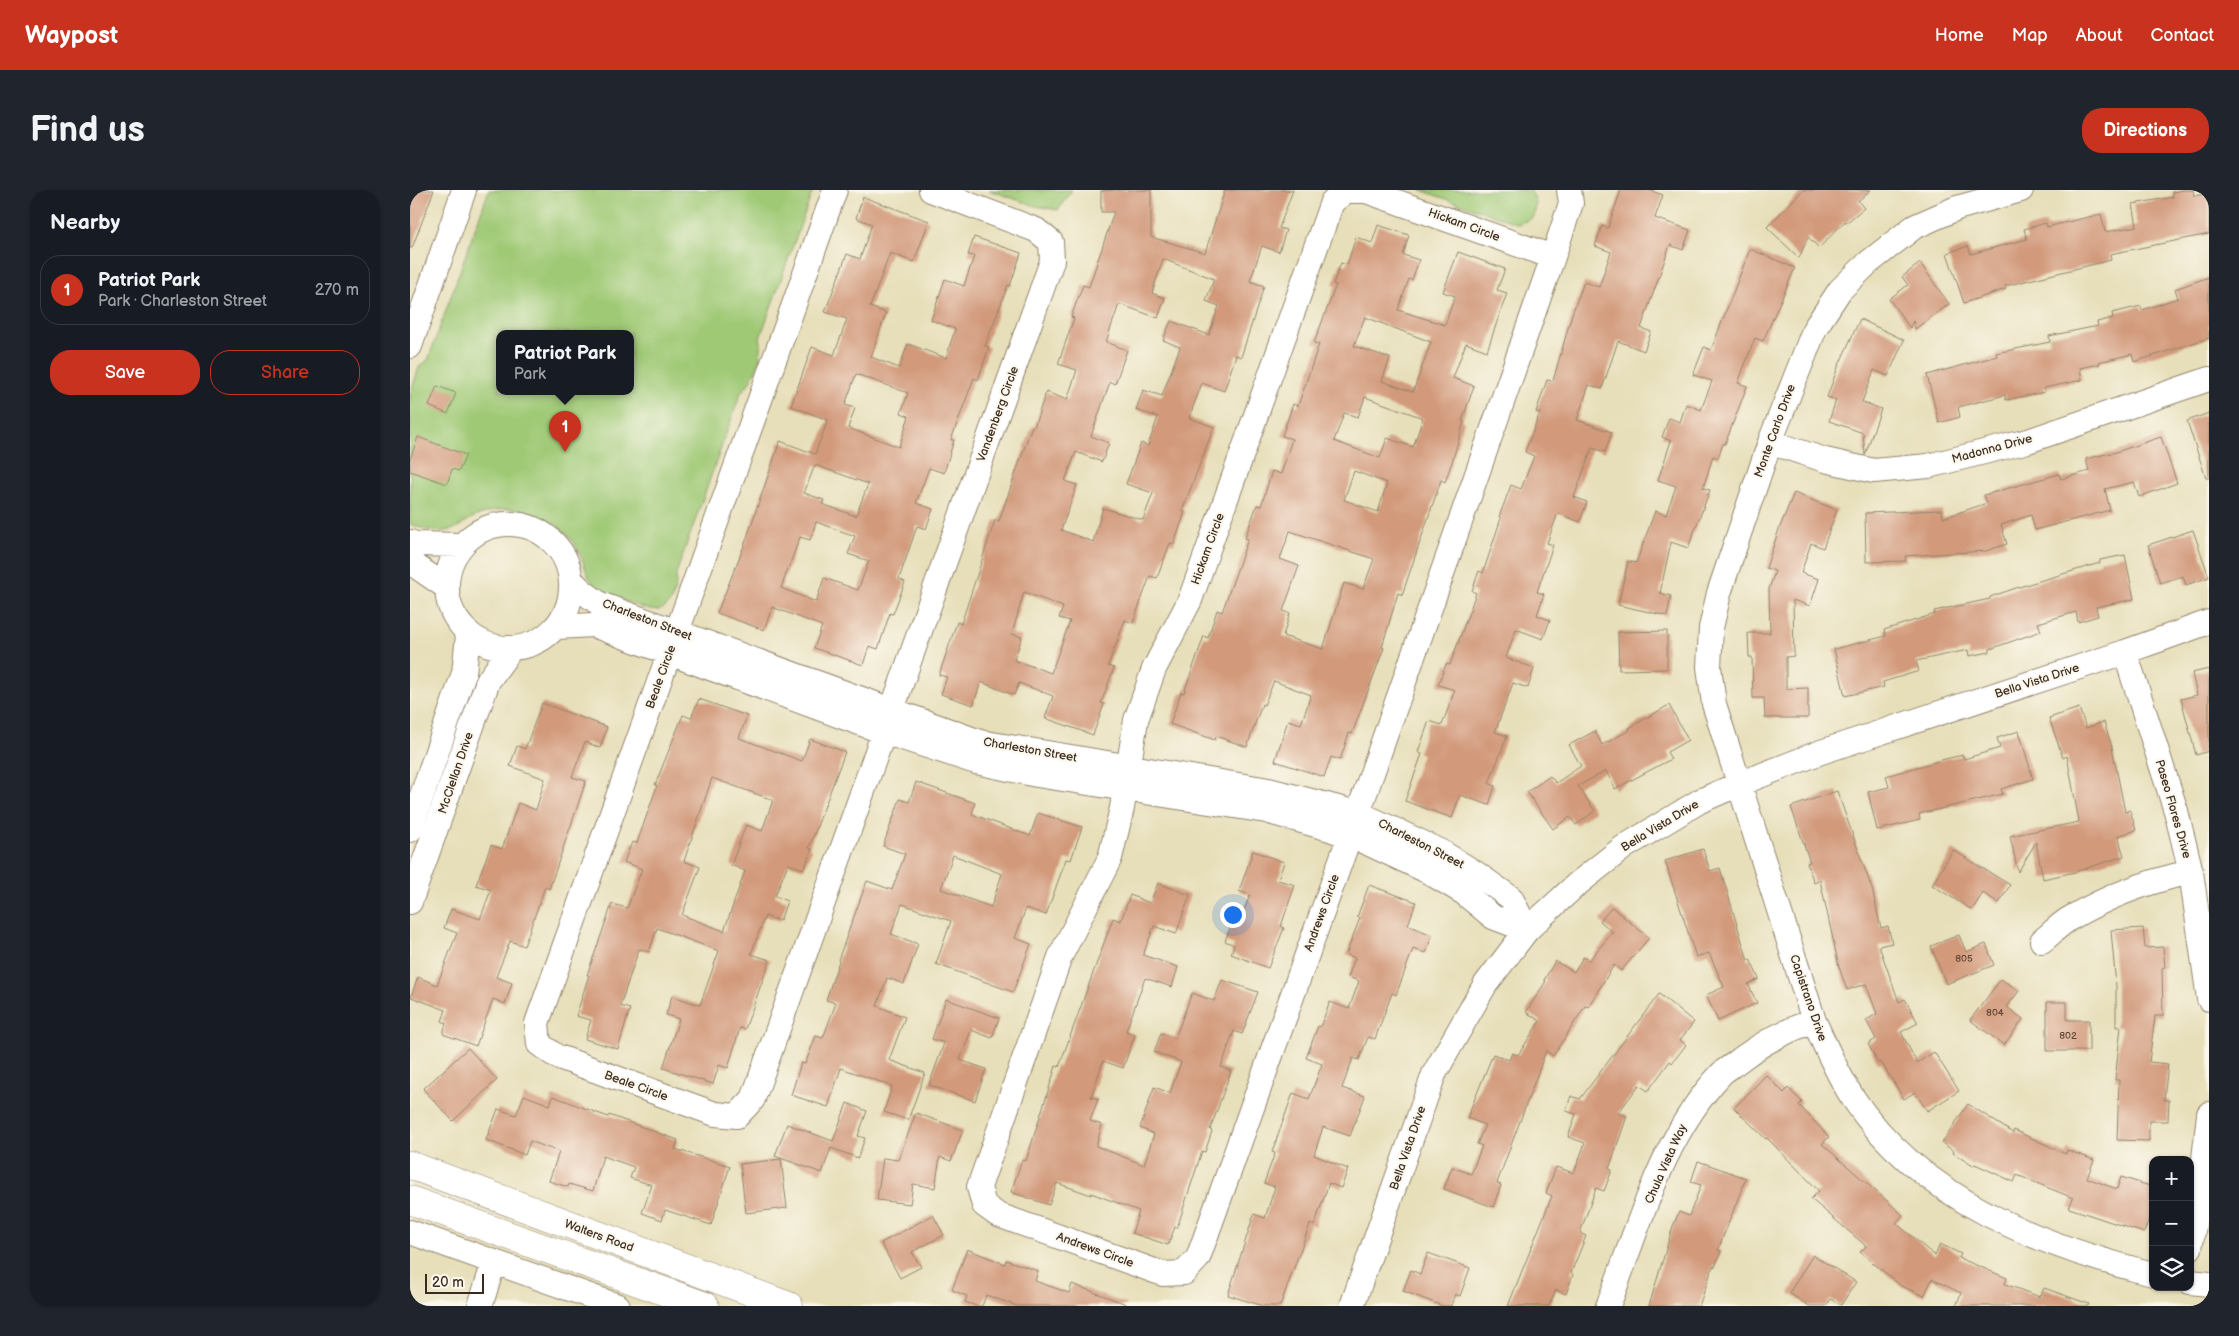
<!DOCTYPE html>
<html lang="en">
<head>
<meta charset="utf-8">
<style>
	:root { --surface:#171b24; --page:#20242c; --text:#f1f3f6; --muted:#9ea1a6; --line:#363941; --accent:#c8321e }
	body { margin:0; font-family:"Balsamiq Sans",sans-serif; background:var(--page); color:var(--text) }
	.controls { position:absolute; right:15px; bottom:15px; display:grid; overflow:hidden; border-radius:10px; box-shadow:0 1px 4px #0004 }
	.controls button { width:45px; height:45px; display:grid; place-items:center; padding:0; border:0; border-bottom:1px solid var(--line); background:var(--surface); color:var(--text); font:25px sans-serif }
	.scale { position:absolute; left:15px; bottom:12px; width:59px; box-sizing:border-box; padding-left:5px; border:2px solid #3b2a1e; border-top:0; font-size:14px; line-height:18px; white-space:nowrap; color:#3b2a1e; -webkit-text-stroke:4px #fbf7ec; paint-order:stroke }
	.you { position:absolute; left:822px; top:724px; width:18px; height:18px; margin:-12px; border:4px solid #fff; border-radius:50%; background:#1a73e8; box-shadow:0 0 0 8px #1a73e833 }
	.badge { display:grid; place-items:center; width:32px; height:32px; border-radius:50%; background:var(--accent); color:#fff; font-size:16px; font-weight:700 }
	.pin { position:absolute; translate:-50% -41px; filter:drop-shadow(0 1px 2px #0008) }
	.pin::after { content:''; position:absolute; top:26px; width:18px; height:15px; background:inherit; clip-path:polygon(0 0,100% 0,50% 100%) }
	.popup { position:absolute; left:86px; top:140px; width:138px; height:65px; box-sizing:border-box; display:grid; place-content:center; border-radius:10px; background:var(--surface); filter:drop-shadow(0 1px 4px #0005); font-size:16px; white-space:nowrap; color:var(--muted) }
	.popup b { font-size:19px; color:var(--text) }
	.popup::after { content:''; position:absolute; left:50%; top:100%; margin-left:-10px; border:10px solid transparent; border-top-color:var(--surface) }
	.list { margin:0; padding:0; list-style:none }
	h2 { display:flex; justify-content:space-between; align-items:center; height:65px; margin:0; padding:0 20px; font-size:21px }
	h2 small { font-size:16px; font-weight:400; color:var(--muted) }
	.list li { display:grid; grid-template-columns:32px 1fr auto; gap:15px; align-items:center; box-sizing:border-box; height:70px; margin:0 10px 10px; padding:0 10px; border:1px solid var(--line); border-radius:20px }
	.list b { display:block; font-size:19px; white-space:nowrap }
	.list p { margin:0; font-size:16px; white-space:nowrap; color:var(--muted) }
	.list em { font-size:16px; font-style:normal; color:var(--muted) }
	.actions { display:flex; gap:10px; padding:15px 20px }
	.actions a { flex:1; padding:11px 0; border:1px solid var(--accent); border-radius:20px; text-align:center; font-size:18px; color:var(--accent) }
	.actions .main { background:var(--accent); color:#fff }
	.icon { flex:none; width:28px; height:28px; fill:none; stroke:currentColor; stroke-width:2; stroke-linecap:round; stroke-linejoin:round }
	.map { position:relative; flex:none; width:1799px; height:1116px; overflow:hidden; border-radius:20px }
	header { display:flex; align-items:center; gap:30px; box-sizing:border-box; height:70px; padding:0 25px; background:var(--accent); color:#fff }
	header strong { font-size:24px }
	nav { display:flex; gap:28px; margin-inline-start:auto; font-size:18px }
	.intro { display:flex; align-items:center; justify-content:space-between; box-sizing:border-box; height:120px; padding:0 30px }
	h1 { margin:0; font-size:35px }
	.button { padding:12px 22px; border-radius:20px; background:var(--accent); color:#fff; font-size:18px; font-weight:700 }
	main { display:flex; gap:30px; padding:0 30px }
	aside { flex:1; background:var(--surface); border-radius:20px; box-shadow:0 1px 4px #0004 }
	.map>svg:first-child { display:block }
	.green { fill:#9fc975; stroke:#6d7a4a; fill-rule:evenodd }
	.building { fill:#d2997a; fill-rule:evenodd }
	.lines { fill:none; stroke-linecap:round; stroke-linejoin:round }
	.minor-casing { stroke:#91846c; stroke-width:26 }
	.major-casing { stroke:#91846c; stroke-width:29 }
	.minor { stroke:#fff; stroke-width:24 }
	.major { stroke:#fff; stroke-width:28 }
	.labels { text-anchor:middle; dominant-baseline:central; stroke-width:4; stroke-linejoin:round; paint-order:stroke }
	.number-label { font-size:10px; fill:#614635 }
	.street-label { font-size:12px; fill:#3b2a1e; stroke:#fbf7ec }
</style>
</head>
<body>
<header>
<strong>Waypost</strong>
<nav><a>Home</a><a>Map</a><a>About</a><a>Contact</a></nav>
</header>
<div class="intro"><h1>Find us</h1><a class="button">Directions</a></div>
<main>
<aside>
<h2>Nearby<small></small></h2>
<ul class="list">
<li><span class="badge">1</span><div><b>Patriot Park</b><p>Park · Charleston Street</p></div><em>270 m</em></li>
</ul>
<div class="actions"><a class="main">Save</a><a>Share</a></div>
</aside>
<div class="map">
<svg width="1799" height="1116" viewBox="0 0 1799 1116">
	<rect width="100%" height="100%" fill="#fbf7ec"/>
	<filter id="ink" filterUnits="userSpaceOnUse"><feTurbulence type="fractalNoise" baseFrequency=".02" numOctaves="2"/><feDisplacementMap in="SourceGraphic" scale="10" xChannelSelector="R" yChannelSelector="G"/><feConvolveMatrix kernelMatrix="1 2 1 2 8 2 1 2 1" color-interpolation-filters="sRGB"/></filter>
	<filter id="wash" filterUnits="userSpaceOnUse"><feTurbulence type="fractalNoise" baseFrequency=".0096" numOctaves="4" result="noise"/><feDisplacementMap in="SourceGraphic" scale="20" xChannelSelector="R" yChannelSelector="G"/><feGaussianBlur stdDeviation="1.12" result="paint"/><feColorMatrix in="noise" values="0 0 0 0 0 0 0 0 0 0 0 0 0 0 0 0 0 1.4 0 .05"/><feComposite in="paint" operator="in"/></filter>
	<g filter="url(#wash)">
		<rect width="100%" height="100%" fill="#e7dfba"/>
		<path class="green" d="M79 0H403L350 148C355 163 343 193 331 202L266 384C267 400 262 424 240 420 232 418 225 415 218 412 207 408 196 405 187 398 177 389 175 376 170 364 161 343 141 328 119 322 99 316 79 320 60 329 54 333 48 338 41 340 26 344 13 339 0 334V205L9 177 18 170ZM90 143H220V201H90Z
			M579 0H662L648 20 625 16Z
			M1010 0H1120C1127 10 1128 17 1122 28L1109 34Z"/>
		<g id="blocks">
			<path class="building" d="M0 0H24L2 58H0Z
				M706 0H741V47L795 63 815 0H883L869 38 876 40 869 62 852 56 840 91 854 96 831 167 826 165 814 201 792 193 779 228 804 237 772 321 775 322 764 354 760 353 747 388 740 386 723 433 715 430 698 476 704 478 691 513 694 514 683 545 635 528 643 506 609 493 604 505 571 492 563 515 531 504 537 487 529 485 547 432 551 434 585 330 589 331 622 236 624 237 636 202 657 210 667 180 648 174 664 128 661 127 673 95 679 97 704 22H691V1ZM753 69 804 89 796 111 809 116 799 145 761 131 753 150 770 157 752 206 733 200 726 220 748 227 738 256 731 253 716 294 743 303 733 330 693 318 683 352 651 340 667 295 655 291 666 262 692 272 699 253 681 246 700 192 705 194 717 160 696 152 709 114 748 128 755 108 742 103ZM614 402 653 417 649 428 660 431 641 483 604 470 612 447 602 444Z
				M1211 0H1239L1253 5 1245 28 1280 40 1273 60 1260 55 1231 138 1241 142 1234 161 1208 151 1192 199 1179 195 1167 230 1202 242 1195 262 1182 258 1164 307 1177 312 1170 332 1148 323 1137 353 1143 355 1127 402 1134 404 1127 425 1140 430 1133 449 1106 439 1096 468 1124 478 1118 498 1103 493 1085 542 1097 546 1079 593 1085 596 1079 615 1050 605 1042 628 995 611 1012 564 1008 562 1019 531 1032 535 1045 500 1028 495 1036 474 1040 475 1066 403 1062 401 1069 381 1073 383 1091 328 1089 327 1101 295 1111 299 1124 266 1115 262 1130 223 1126 222 1137 190 1143 191 1162 124 1174 92 1189 97 1201 62 1185 56 1192 36 1198 38Z
				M1393 0H1461L1448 11 1454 18 1436 33 1435 31 1409 58 1398 47 1389 68 1357 37Z
				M1773 0H1783L1784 6 1799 3V44L1700 64 1701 70 1595 96 1596 99 1554 113 1537 63 1558 56 1561 64 1617 49 1614 39 1636 33 1637 37 1691 24 1695 42 1727 36 1723 14 1763 7 1762 2Z
				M453 7 519 31 504 72 480 63 460 117 476 123 461 167 489 178 498 154 536 168 545 139 521 130 535 89 554 96 564 66 558 65 564 47 611 63 600 96 598 95 575 156 579 157 568 190 564 188 541 250H544L534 283 519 278 506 313 523 319 516 339 507 336 489 389 495 392 483 424 480 423 468 459 459 456 453 475 404 458 412 436 362 417 354 440 307 423 334 356 370 251 405 264 418 230 381 216 402 157 424 165 437 129 415 122 437 64 450 69 462 34 446 28ZM446 184 498 203 491 223 499 226 489 257 438 238 445 218 435 215ZM405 275 458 294 446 326 412 314 414 310 394 303ZM406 332 445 346 438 364 459 371 448 400 414 388 406 412 371 398 390 347 400 350Z
				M968 35 999 45 993 65 1009 70 1002 90 999 89 988 120 1035 135 1045 106 1033 102 1048 62 1095 79 1087 100 1097 103 1077 161 1056 153 1043 188 1064 196 1052 231 1054 232 1042 272 1035 292 1031 290 992 405 988 403 972 457 974 458 942 544 939 543 930 570 921 567 914 587 865 571 878 530 891 534 901 505 864 491 854 515 852 514 837 557 806 546 805 550 760 534 771 502 774 503 794 446 798 448 807 420 812 422 838 349 835 348 847 315 851 316 862 281 871 284 882 249 872 246 883 214 888 216 909 154 904 153 926 95 923 94 931 73 937 75 946 47 962 53ZM955 127 1021 152 1003 202 972 191 980 168 944 156ZM955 207 1013 228 1003 257 977 248 970 268 924 251 934 223 948 227ZM944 281 977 293 968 322 934 310ZM880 341 964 369 953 399 934 393 913 459 873 446 880 423 873 421 889 376 870 369Z
				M1340 59 1385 78 1353 151 1345 148 1328 193 1337 196 1315 254H1313L1308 268 1303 266 1293 298 1300 300 1278 358 1261 352 1250 403 1261 406 1257 426 1208 415 1218 371 1226 373 1245 321 1256 325 1266 296 1248 290 1261 251 1252 247 1259 228 1270 232 1276 214 1291 220 1302 191 1283 185 1294 157 1301 160Z
				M1510 73 1539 114 1505 139 1503 131 1500 138 1479 109 1498 95 1492 87Z
				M1799 87V148L1724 172 1722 164 1689 172 1690 174 1670 178 1672 190 1634 198 1635 202 1596 210 1595 205 1548 217 1550 227 1529 233 1517 185 1587 166 1586 163 1640 152 1639 146 1688 136 1687 132 1703 128 1702 123 1731 116 1732 120 1768 108 1765 99Z
				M1450 129 1494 150 1478 186 1464 180 1452 212 1471 219 1455 265 1453 243 1419 231 1426 210 1417 207 1428 177Z
				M27 196 46 203 38 224 19 216Z
				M1799 223V288H1796L1777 231Z
				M8 247 56 265 49 281 42 279 37 294 0 281V269Z
				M1751 247 1767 293 1729 307 1724 292 1695 299 1700 320 1625 340 1621 325 1591 335 1597 354 1576 361 1495 366 1496 371 1456 372 1455 323 1532 320 1533 328 1577 313 1574 305 1649 284 1651 289 1679 281 1676 269 1700 263V264Z
				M1384 303 1427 320 1413 358 1401 353 1391 383 1409 389 1400 416 1383 410 1384 466 1376 467V499L1398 498V528H1355L1354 508H1343L1342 467H1339L1338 443H1360L1359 399 1365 381 1356 378 1369 339Z
				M1783 340 1799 387 1776 395 1773 386 1750 393 1738 355Z
				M1715 365 1724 409 1686 417 1688 426 1668 432 1666 422 1628 433 1631 441 1580 459V462L1559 466 1558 460 1506 471 1509 481 1473 492 1474 497 1435 506 1424 459 1476 446 1474 440 1525 424 1524 421 1580 409V407L1609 397 1690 373V370Z
				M1257 441V479L1209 480 1208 442Z
				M1799 479V561L1786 565 1771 509 1787 505 1782 483Z
				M289 509 337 526 329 548 392 571 400 549 435 562 399 658 402 659 394 679 378 674 365 706 377 711 370 731 355 726 341 764 360 770 335 839 330 838 318 878 309 875 303 894 253 878 269 829 256 825 262 806 290 815 309 761 247 738 239 762 229 759 210 816 220 819 208 859 175 849 181 830 166 826 179 785H177L202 714 217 718 232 679 214 672 222 652 227 653 247 596 245 595 273 525 281 528ZM302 588 363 610 352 641 336 635 321 675 335 681 314 741 272 725 290 677 274 671Z
				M132 513 197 537 190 558 175 552 162 587 176 591 146 679 139 699 135 697 114 756 100 751 86 787 102 793 95 814 83 809 66 856 33 844 36 833 32 831 36 820 1 807 8 787 27 795 47 743 34 738 41 719 70 729 81 700 66 695 81 655 92 659 108 613 126 620 135 589 100 576 107 556 115 559Z
				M1259 515 1278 550 1257 562 1261 569 1205 599 1196 581 1168 596 1185 621 1166 635 1160 627 1143 639 1117 602 1140 586 1146 593 1171 576 1159 555 1185 541 1192 555 1220 540 1219 538Z
				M1669 518 1676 538 1694 532 1702 557 1715 622 1720 620 1726 640 1708 646 1714 666 1665 682 1633 689 1626 652 1608 682 1600 646 1669 632 1657 566 1653 568 1639 528Z
				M1609 541 1623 589 1591 599 1593 604 1509 624 1510 630 1467 640 1458 602 1479 597 1476 586 1535 569 1553 565 1554 569 1590 558 1587 548Z
				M506 592 565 613 562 624 620 646 628 623 672 637 661 670 656 669 636 725 616 718 605 748 621 754 603 802 526 774 541 731 492 714 481 744 508 754 494 794 477 788 467 816 495 827 479 870 515 883 498 930 474 922 482 896 431 878 418 917 381 905 391 873 395 874 406 846 413 848 426 813 416 810 429 771 428 770 457 691 482 700 495 664 473 656 490 609 499 612ZM543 665 592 684 581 717 531 699Z
				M1427 601 1462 699 1471 738 1478 736 1482 753 1469 756 1489 812 1495 809 1508 833 1491 842 1507 873 1524 862 1549 901 1517 921 1505 902 1494 909 1471 872 1468 873 1458 854 1466 849 1456 830 1467 824 1456 794 1437 800 1429 777 1410 690 1404 693 1397 673 1400 672 1381 617Z
				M1293 659 1300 681 1310 678 1338 771 1340 769 1349 789 1338 794 1347 813 1308 831 1296 805 1314 797 1299 763 1286 767 1255 671Z
				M1543 660 1600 695 1589 713 1573 703 1562 720 1522 695Z
				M843 661 874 672 868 690 885 695 871 736 874 738 858 778 821 764 824 755 815 751 821 736 827 738 840 705 829 701Z
				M748 693 780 705 766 744 744 736 733 765 768 777 762 797 735 788 716 841 725 845 713 878 693 871 681 907 688 909 680 931 692 935 686 956 734 975 744 944 730 938 744 897 760 903 771 872 744 862 751 843 765 848 782 803 804 811 812 790 848 802 832 844 824 841 811 877 821 881 800 940 802 941 795 962 792 961 767 1038 765 1037 758 1055 722 1043 729 1021 681 1003V1005L647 993 639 1015 601 1002 612 970 616 971 646 876 649 877 703 728 711 731 720 705 740 713Z
				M959 695 1006 712 998 735 1022 745 1016 763 1003 759 986 805 982 803 965 849 958 847 949 870 943 868 932 898 955 906 940 946 913 937 904 965 938 979 931 998 919 993 904 1036 900 1034 870 1116H853L818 1105 844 1024 855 1028 865 997 854 993 865 963 862 962 883 903 899 909 912 874 896 868 908 836 910 837 920 812 939 819 949 791 938 787 945 768 936 764 950 728 947 727Z
				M1202 717 1239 748 1211 781 1204 775 1178 817 1175 816 1143 866 1136 861 1087 993 1091 995 1083 1017 1034 999 1042 977 1061 984 1072 956 1067 954 1075 935 1057 928 1083 864 1099 870 1102 863 1108 865 1130 831 1116 822 1136 791 1134 790 1145 771 1164 782 1173 767 1179 770 1203 742 1190 731Z
				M1733 738 1735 758 1753 757 1755 777 1752 778 1753 826H1745L1739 872 1758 874 1754 910H1759L1758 931H1739V951L1707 950 1709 890H1705L1711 837H1706V796L1701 740Z
				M1549 745 1556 762 1576 754 1584 775 1536 794 1521 756Z
				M1591 789 1609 801 1597 817 1613 829 1594 855 1560 830Z
				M1249 804 1284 832 1270 850 1276 855 1262 873 1260 871 1238 901 1229 895 1208 923 1217 926 1199 979 1202 980 1194 1001 1186 998 1170 1043 1176 1046 1161 1083 1163 1084 1156 1104 1146 1100 1139 1116H1098L1142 1006 1136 1003 1146 977 1164 983 1175 953 1158 947 1166 924 1156 921 1161 906 1170 909Z
				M536 809 589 828 582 848 561 840 550 870 576 879 565 911 519 895 534 853 522 849Z
				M1637 812H1657V830H1679V861H1637Z
				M58 858 87 890 43 931 13 899Z
				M1356 885 1374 903 1378 898 1392 912 1389 915 1419 947 1412 954 1493 1025 1486 1033 1525 1066 1530 1054 1551 1064 1549 1068 1597 1088 1595 1094 1630 1107 1634 1098 1679 1114 1678 1116H1546L1551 1103 1522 1089 1514 1106 1491 1096 1450 1062 1456 1056 1401 1009 1409 1001 1357 948 1356 949 1324 918Z
				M114 905 140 915 143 906 198 927 199 925 268 950 265 959 320 976 301 1035 255 1020 252 1030 232 1023 242 995 220 988 224 977 193 966 183 1001 159 994 158 997 139 991 149 962 120 951 115 965 76 950 88 919 106 925Z
				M437 913 457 921 448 946 455 948 448 968 421 958 412 983 365 966 377 934 423 951Z
				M1558 914 1603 943 1604 940 1656 964 1657 960 1684 970 1677 988 1707 999 1711 987 1743 997V1016L1734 1043 1659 1018 1663 1008 1607 985 1604 992 1565 974 1563 976 1543 963 1544 961 1532 953Z
				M506 923 553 940 541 971 530 967 525 998 503 994 500 1014 467 1010 473 968 488 970Z
				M371 969 377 1018 336 1023 330 974Z
				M1288 971 1336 988 1308 1060 1311 1061 1305 1077 1303 1076 1289 1116H1239L1263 1036 1269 1022 1279 1026 1291 995 1281 992Z
				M523 1025 534 1045 502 1062 511 1077 490 1088 471 1053Z
				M557 1059 595 1074 596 1070 628 1081 625 1091 659 1103 662 1094 716 1114V1116H607L576 1105 572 1116H566L555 1112 557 1106 542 1100Z
				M1018 1063 1060 1078 1050 1106 1045 1104 1041 1116H1033L993 1101 1001 1080 1010 1084Z
				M1403 1065 1446 1092 1431 1115 1421 1109 1416 1116H1399L1379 1103Z"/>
		</g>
	</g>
	<g filter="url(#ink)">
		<use href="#blocks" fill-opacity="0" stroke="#91846c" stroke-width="1"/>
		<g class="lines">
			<defs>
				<path id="minor" d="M425 0 127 833 129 854 146 866 305 924 327 926 343 909 642 71 641 52 626 40 521 0
					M1611 0 1547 18 1504 37 1458 73 1430 100 1405 138 1360 252 1309 403 1301 438 1299 477 1304 514 1404 831C1416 857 1427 884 1443 908 1510 1009 1631 1056 1743 1084
					M936 1H956L1143 67 953 609 788 1068 774 1083 753 1084 588 1025 574 1015 569 997 650 767 700 668 712 618 726 530 744 479 780 410 922 12Z
					M1143 67 1161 13 1159 0
					M0 156 54 0
					M1360 252 1415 270 1464 281 1518 276 1618 251 1799 189
					M37 396a62 62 0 1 1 124 0a62 62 0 1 1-124 0Z
					M0 352 5 354 51 355
					M0 372 36 397
					M161 390 172 401 190 414 570 552 859 600 948 623 1030 661 1067 684 1101 708 1117 740
					M147 437 183 435 474 542 566 572 627 585 856 621 920 639 955 652 1017 681 1054 703 1083 727 1117 740
					M1715 462 1766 621 1781 682 1799 809
					M0 640 54 483 58 445
					M0 712 78 491 101 459
					M1632 751C1641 744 1649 735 1659 729 1696 707 1739 691 1781 682
					M0 1042 208 1116
					M1780 1058 1791 996 1799 924
					M1780 1092 1799 1094
					M70 1116 84 1072
					M942 1116 1024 884 1075 795 1117 740 1166 695 1214 657 1290 611 1329 594 1411 562 1715 462 1799 432
					M1198 1116C1229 1036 1252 946 1312 883 1318 878 1325 874 1331 869 1354 852 1376 840 1404 831"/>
				<path id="major" d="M0 975 379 1116
					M0 1010 295 1116"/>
			</defs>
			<use href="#minor" class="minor-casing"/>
			<use href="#major" class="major-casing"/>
			<use href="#minor" class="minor"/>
			<use href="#major" class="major"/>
		</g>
	</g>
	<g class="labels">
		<g class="number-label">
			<text x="1554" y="769">805</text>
			<text x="1585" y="823">804</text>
			<text x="1658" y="846">802</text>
		</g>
		<g class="street-label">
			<text transform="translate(1054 35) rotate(20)">Hickam Circle</text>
			<text transform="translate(588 224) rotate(-70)">Vandenberg Circle</text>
			<text transform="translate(1365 241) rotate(-70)">Monte Carlo Drive</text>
			<text transform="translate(1582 259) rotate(-15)">Madonna Drive</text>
			<text transform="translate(798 359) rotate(-70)">Hickam Circle</text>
			<text transform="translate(237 430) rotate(21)">Charleston Street</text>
			<text transform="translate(251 487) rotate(-70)">Beale Circle</text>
			<text transform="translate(1627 491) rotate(-18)">Bella Vista Drive</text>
			<text transform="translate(620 560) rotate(10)">Charleston Street</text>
			<text transform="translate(46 583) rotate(-71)">McClellan Drive</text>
			<text transform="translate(1763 619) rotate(74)">Paseo Flores Drive</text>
			<text transform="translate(1250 636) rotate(-31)">Bella Vista Drive</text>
			<text transform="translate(1011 654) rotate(27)">Charleston Street</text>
			<text transform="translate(912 723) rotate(-70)">Andrews Circle</text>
			<text transform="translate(1398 808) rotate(71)">Capistrano Drive</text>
			<text transform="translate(226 896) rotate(20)">Beale Circle</text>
			<text transform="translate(998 958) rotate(-71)">Bella Vista Drive</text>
			<text transform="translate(1256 974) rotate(-66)">Chula Vista Way</text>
			<text transform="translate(189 1046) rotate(20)">Walters Road</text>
			<text transform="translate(685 1060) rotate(20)">Andrews Circle</text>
		</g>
	</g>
</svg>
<div class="controls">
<button>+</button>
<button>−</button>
<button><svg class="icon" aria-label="layers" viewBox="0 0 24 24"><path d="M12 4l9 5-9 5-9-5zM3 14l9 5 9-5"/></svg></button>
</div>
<div class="scale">20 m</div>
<div class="you"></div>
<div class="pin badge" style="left:155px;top:262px">1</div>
<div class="popup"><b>Patriot Park</b>Park</div>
</div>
</main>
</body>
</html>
